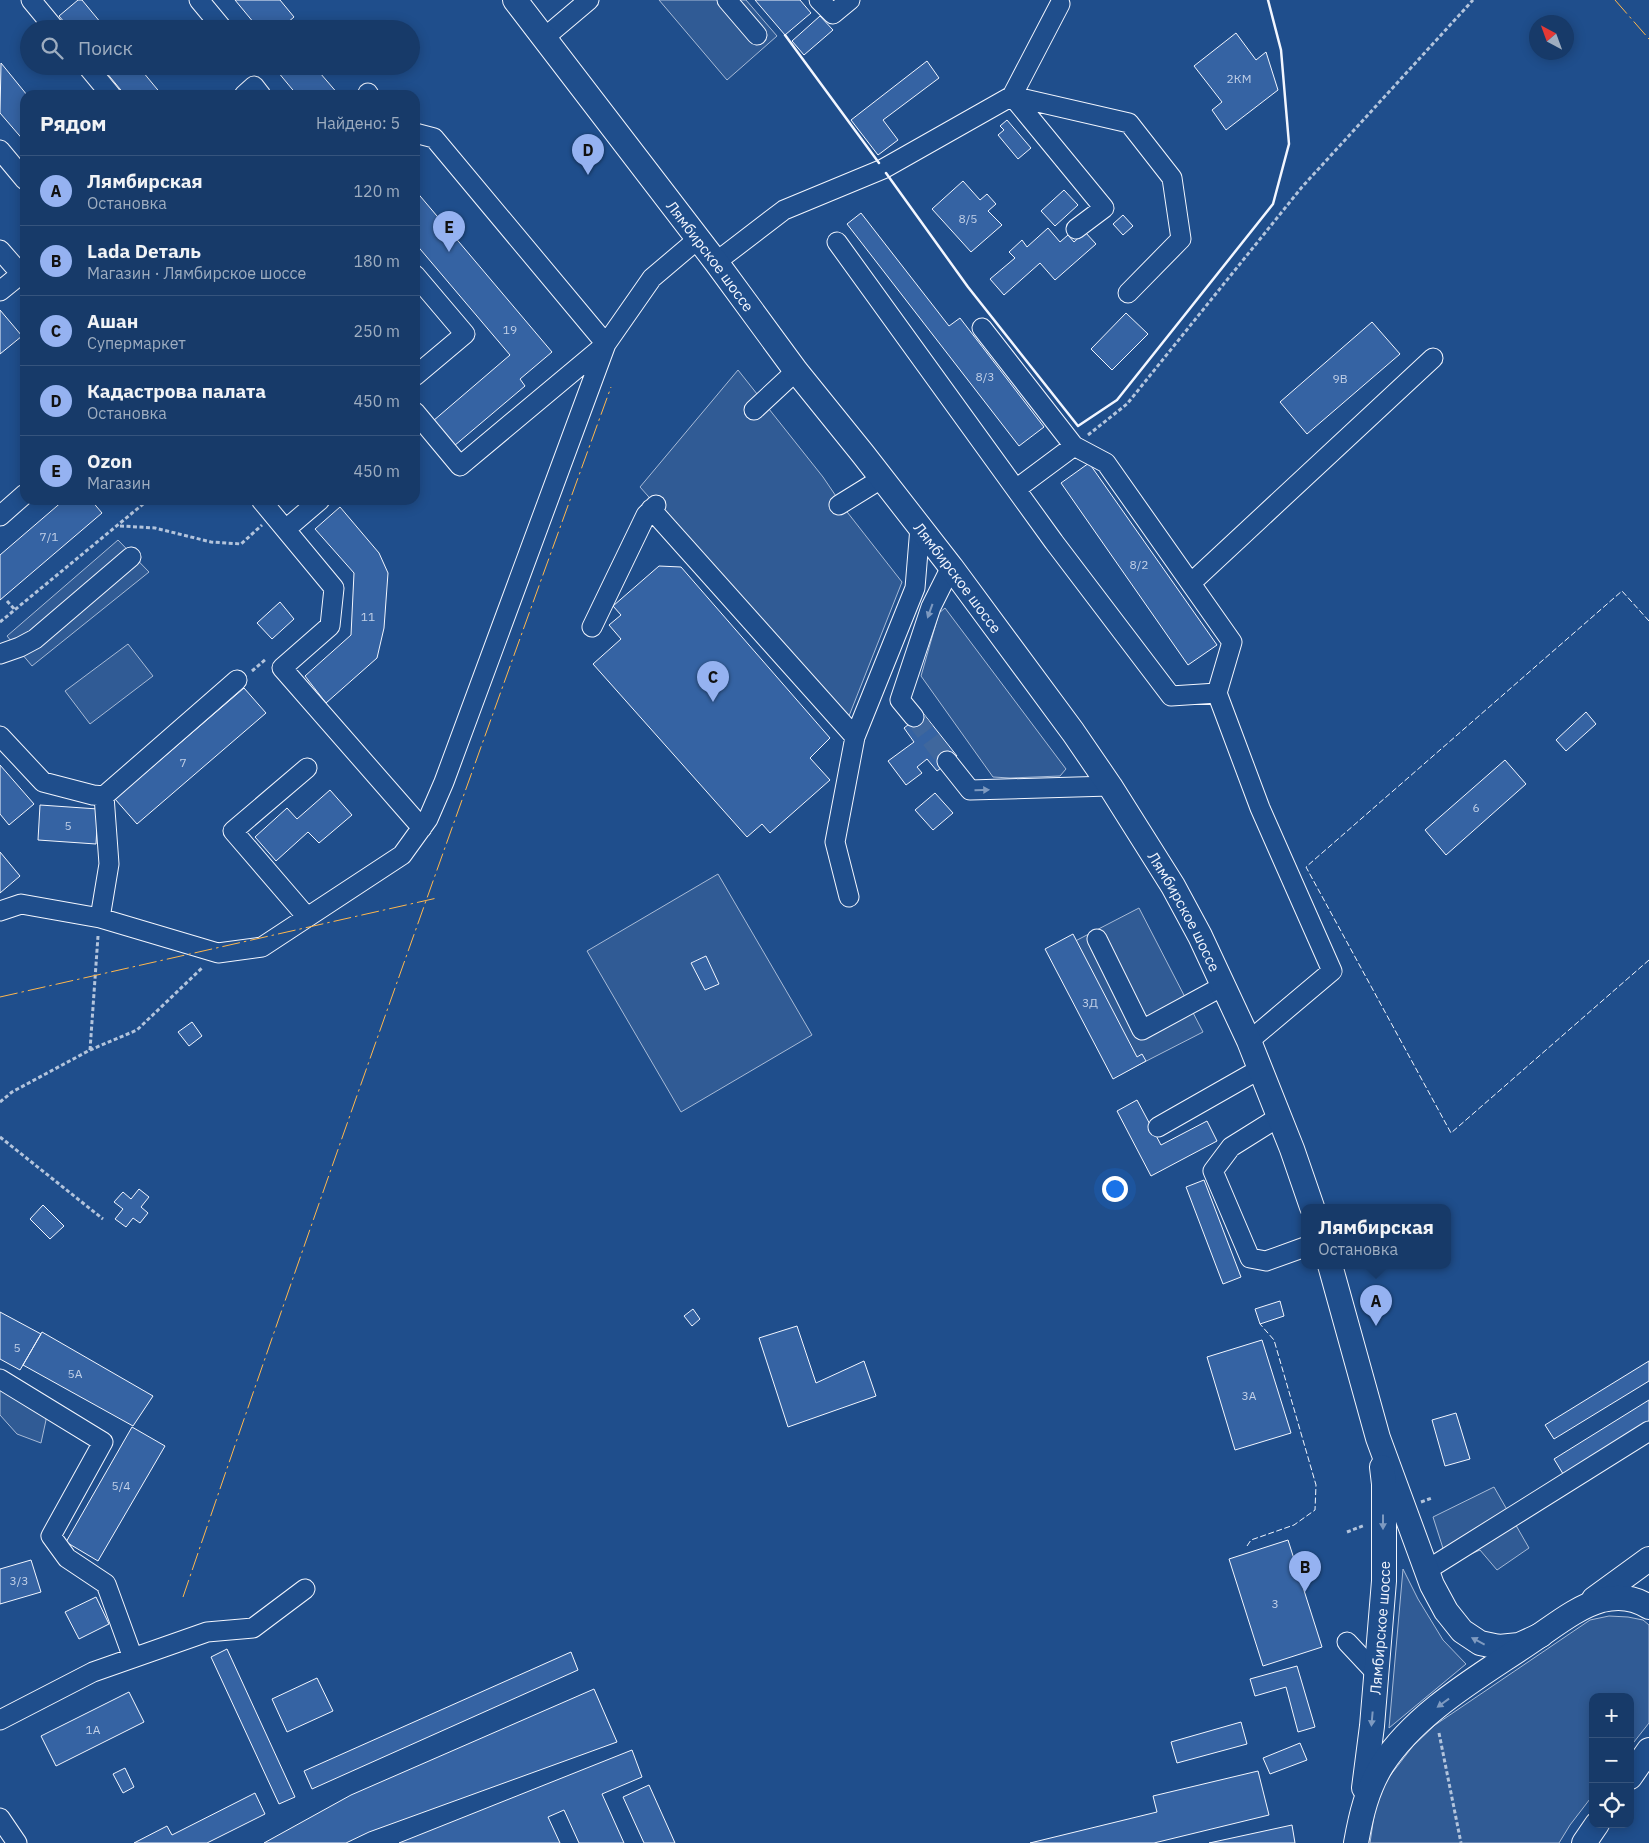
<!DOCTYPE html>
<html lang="ru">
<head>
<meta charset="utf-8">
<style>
	:root { --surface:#173a69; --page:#20416f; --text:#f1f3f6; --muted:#9eadc0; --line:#36547d; --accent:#95b2f1 }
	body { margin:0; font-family:"IBM Plex Sans",sans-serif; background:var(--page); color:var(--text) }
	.controls { position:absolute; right:15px; bottom:15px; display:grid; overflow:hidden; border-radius:10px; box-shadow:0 2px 12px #0003 }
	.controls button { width:45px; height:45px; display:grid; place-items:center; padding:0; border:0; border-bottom:1px solid var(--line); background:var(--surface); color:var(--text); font:25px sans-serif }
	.compass { position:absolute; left:1529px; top:15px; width:45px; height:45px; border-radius:50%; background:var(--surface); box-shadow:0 2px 12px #0003; rotate:319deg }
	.you { position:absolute; left:1114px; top:1188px; width:18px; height:18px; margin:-12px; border:4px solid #fff; border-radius:50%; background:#1a73e8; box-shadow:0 0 0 8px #1a73e833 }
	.badge { display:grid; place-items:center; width:32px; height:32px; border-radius:50%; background:var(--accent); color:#111; font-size:16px; font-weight:700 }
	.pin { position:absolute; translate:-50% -41px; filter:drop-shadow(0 1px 2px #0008) }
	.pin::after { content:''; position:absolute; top:26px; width:18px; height:15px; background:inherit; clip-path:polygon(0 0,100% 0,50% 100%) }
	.popup { position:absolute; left:1301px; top:1204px; width:150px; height:65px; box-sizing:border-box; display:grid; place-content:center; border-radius:10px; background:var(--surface); filter:drop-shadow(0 1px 4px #0005); font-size:16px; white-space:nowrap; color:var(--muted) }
	.popup b { font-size:19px; color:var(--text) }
	.popup::after { content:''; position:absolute; left:50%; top:100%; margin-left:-10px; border:10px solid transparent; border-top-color:var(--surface) }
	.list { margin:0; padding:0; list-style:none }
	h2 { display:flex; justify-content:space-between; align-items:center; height:65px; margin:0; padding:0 20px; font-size:21px }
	h2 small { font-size:16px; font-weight:400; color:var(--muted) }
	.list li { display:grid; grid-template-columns:32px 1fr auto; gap:15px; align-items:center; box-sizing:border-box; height:70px; padding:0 20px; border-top:1px solid var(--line) }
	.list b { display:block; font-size:19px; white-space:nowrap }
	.list p { margin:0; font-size:16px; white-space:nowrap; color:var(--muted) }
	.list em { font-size:16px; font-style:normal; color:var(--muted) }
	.icon { flex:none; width:28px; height:28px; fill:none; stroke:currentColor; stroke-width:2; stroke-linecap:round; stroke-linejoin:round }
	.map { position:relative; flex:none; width:1649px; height:1843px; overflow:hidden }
	.search { position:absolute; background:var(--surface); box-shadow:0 2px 12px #0003; left:20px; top:20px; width:400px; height:55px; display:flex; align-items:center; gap:12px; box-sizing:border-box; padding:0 18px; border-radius:28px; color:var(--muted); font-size:19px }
	.panel { position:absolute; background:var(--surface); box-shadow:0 2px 12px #0003; left:20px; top:90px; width:400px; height:415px; border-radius:15px }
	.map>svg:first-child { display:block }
	.built { fill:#305b95; stroke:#a8bbd7 }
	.building { fill:#3563a3; stroke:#f2f6ff }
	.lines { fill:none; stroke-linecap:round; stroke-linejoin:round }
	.minor-tunnel { stroke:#3f679d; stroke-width:19; stroke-dasharray:19 9; stroke-linecap:butt }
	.minor-casing { stroke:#f2f6ff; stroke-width:21 }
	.major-casing { stroke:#f2f6ff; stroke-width:26 }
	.path { stroke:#b3c4dc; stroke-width:3; stroke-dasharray:4 2.5; stroke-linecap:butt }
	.minor { stroke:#1f4e8c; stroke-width:19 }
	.major { stroke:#1f4e8c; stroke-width:24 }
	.fence { stroke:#f2f6ff; stroke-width:1; stroke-dasharray:6 2.5; stroke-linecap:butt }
	.wall { stroke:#f2f6ff; stroke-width:2.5 }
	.power { stroke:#ffb74d; stroke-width:1; stroke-dasharray:18 4 2.5 4; stroke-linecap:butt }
	.oneway { fill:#7e9ac0 }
	.labels { text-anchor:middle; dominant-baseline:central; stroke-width:4; stroke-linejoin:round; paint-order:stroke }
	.number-label { font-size:12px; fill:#c3d1e8 }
	.street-label { font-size:15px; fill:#f2f6ff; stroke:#1f4e8c }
</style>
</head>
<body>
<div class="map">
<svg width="1649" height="1843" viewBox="0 0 1649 1843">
	<rect width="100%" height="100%" fill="#1f4e8c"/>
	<path class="built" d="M659 0H746L777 36 727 80Z
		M738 370 823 477 844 508 902 582 847 721 640 487Z
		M118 540 149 572 32 666 7 636Z
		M945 608 1066 769 1060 776 1010 778 993 777 921 676 939 613Z
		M128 644 153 676 90 724 65 691Z
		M718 874 812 1035 681 1112 587 951Z
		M1139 908 1203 1032 1119 1075 1056 951Z
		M0 1386 44 1410 46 1420 41 1443 17 1434 0 1415Z
		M1494 1487 1529 1548 1497 1570 1480 1550 1448 1564 1433 1517Z
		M1403 1569 1418 1599 1443 1640 1466 1664 1389 1728Z
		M1609 1616 1628 1617 1643 1620 1649 1625V1723L1630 1747V1697H1593V1795L1570 1825 1559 1843H1370L1375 1809 1381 1792 1389 1777 1413 1746 1435 1725 1590 1620Z"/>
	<path class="building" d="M78 0H82L106 29H70L59 16Z
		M235 0H280L294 17 280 29H259Z
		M755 0H800L811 13 785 35Z
		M820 16 833 30 804 55 792 41Z
		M1236 33 1256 60 1266 52 1278 90 1226 130 1212 110 1222 102 1194 66Z
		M927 61 939 78 883 120 898 140 878 155 851 120Z
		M1 63 27 95H25V142L0 113Z
		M101 66H138L162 95H125Z
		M273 66H314L339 95H297Z
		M1007 120 1031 148 1018 159 998 135 1004 130 1000 126Z
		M963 181 980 200 987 194 996 204 988 211 1002 225 971 252 932 209Z
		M415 190 552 352 520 379 525 386 454 446 433 421 510 355 415 243Z
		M1064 190 1078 205 1055 226 1041 211Z
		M861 213 949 326 960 318 1044 427 1019 446 847 224Z
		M1123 215 1133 226 1123 235 1113 224Z
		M1048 228 1060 242 1068 235 1074 242 1085 232 1096 244 1055 280 1040 263 1004 295 990 279 1015 258 1009 252 1022 240 1027 247Z
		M0 310 22 336 0 354Z
		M1126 313 1148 334 1112 370 1091 349Z
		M1372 322 1400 354 1307 434 1280 402Z
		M1089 463 1217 645 1188 665 1061 483Z
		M64 500H91L102 513 0 600V555Z
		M340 507 379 553 388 573 384 628 377 658 326 703 305 676 351 635 354 573 315 529Z
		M659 566 681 567 830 738 810 758 830 780 770 833 762 824 747 837 593 664 621 639 609 625 621 615 613 606Z
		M280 602 294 619 272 639 257 623Z
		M244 688 266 713 137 824 115 799Z
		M1586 712 1596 724 1566 751 1556 740Z
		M923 713 957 756 937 771 927 759 917 767 922 773 906 785 888 761 914 742 904 728Z
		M1505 760 1526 784 1446 855 1425 830Z
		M0 765 34 804 9 825 0 814Z
		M330 790 352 815 319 843 308 832 276 861 255 837 287 808 297 819Z
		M935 793 953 813 933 830 915 810Z
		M40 805 98 809 96 844 38 840Z
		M0 852 20 876 0 893Z
		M1073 934 1137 1057 1142 1054 1146 1061 1113 1079 1045 949Z
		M706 956 719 984 705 990 691 963Z
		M192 1022 202 1036 189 1046 178 1032Z
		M1137 1100 1161 1145 1207 1121 1217 1141 1151 1176 1117 1111Z
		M1204 1180 1241 1277 1223 1284 1186 1187Z
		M139 1189 149 1197 141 1207 148 1213 140 1223 133 1218 126 1227 115 1219 123 1209 114 1202 123 1192 131 1199Z
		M43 1205 64 1226 50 1239 30 1219Z
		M1280 1301 1284 1316 1260 1324 1255 1309Z
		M693 1309 700 1319 692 1326 684 1316Z
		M0 1312 41 1334 20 1370 0 1359Z
		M797 1326 816 1383 864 1361 876 1396 788 1427 759 1338Z
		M42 1332 153 1396 133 1426 23 1365Z
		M1262 1340 1291 1433 1235 1450 1207 1357Z
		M1649 1361V1381L1554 1439 1545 1425Z
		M1649 1400V1432L1568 1482 1554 1459Z
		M1456 1413 1470 1459 1445 1466 1432 1420Z
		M132 1427 165 1446 98 1561 66 1542Z
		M1288 1540 1322 1647 1263 1666 1229 1559Z
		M31 1560 41 1592 0 1604V1569Z
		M96 1597 109 1624 79 1639 65 1612Z
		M227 1649 295 1797 279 1804 211 1657Z
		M571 1652 578 1670 312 1789 304 1771Z
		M1297 1666 1315 1727 1298 1732 1286 1687 1255 1696 1250 1679Z
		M317 1678 333 1711 287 1732 272 1699Z
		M594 1689 617 1742 369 1832 346 1843H264L351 1795Z
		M129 1692 144 1722 56 1766 41 1736Z
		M1241 1722 1247 1744 1177 1763 1171 1742Z
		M1300 1743 1307 1760 1270 1774 1263 1758Z
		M632 1750 642 1777 602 1794 624 1843H579L564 1810 548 1817 560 1843H399Z
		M125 1768 134 1787 123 1793 113 1774Z
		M1258 1771 1269 1815 1154 1843H1030L1157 1812 1153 1796Z
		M649 1785 675 1843H644L623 1797Z
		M255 1793 265 1814 207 1843H134L167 1826 172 1835Z
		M1292 1825 1295 1843H1209Z"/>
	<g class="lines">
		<path class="minor-tunnel" d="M914 717 947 761"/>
		<defs>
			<path id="minor" d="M31 0 55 29
				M199 0 223 29
				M727 0 757 35
				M819 0 833 14 850 0
				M544 38 589 0
				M87 66 111 95
				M368 93 369 95
				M244 95 254 86 261 95
				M1012 96 1129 123 1172 178 1181 239 1128 293
				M1012 96 1104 208 1076 229
				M415 133 434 138 606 344 460 466 415 412
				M0 150 25 180
				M837 242 1054 542 1171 696 1217 693
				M0 250 21 274 0 291
				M716 262 784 210 883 169 1012 96 1060 4
				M415 275 465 334 415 376
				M982 328 1074 446 1106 463 1232 642 1217 693 1260 808 1332 971 1249 1041
				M754 410 796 371
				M1016 489 1074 446
				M261 500 334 588 330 626 282 668 422 828
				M839 505 881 479
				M651 509 855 737
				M0 516 25 494
				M286 529 320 500
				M1191 583 1433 358
				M592 627 646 515 656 505
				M0 654 20 647 35 639 131 557
				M914 717 900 700 931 607 951 567
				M0 736 43 782 93 795 104 796 109 864 100 918 218 953 262 947 402 855 428 819 444 782 606 344 652 278 698 239
				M947 761 970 790 1110 786
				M104 796 237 680
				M849 897 835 842 855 737 915 588 920 527
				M0 911 21 904 100 918
				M307 917 233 831 307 768
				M1097 939 1142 1030 1223 986
				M1279 1117 1231 1147 1213 1171 1250 1258 1266 1261 1305 1247
				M1158 1127 1260 1069
				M0 1379 103 1442 51 1536 67 1558 106 1584 133 1658
				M1427 1570 1649 1431
				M1347 1642 1376 1673
				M0 1720 93 1672 207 1632 253 1628 305 1589
				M0 1818 17 1843"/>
			<g id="major">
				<path id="s1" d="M515 0 716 262 796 371 863 454 951 567 1073 732 1110 786 1173 886 1200 936 1249 1041 1292 1149 1312 1207"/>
				<path d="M1330 1265 1378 1438 1432 1585 1446 1611 1462 1631 1480 1643 1499 1647 1519 1645 1541 1635"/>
				<path d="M1594 1599 1649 1559"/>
				<path d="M1630 1777 1649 1750"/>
				<path id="s2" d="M1364 1788 1372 1726 1384 1581V1484L1382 1467"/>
				<path d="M1356 1843C1361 1815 1367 1789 1382 1765 1417 1711 1482 1675 1533 1640 1554 1626 1577 1607 1602 1600 1618 1596 1635 1598 1649 1607"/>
				<path d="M1584 1843 1597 1824"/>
			</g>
		</defs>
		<use href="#minor" class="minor-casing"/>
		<use href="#major" class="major-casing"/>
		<path class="path" d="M1088 435 1127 404 1302 187 1473 0
			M120 526 155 528 211 542 241 544 262 525
			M7 601 15 610
			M0 622 148 500
			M252 671 266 659
			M90 1050 98 936
			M0 1102 12 1092 90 1050 137 1030 203 967
			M0 1137 103 1219
			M1421 1502 1432 1498
			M1347 1532 1365 1525
			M1439 1733 1461 1843"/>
		<use href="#minor" class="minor"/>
		<use href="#major" class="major"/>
		<path class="fence" d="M1649 621 1622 591 1306 867 1451 1133 1649 960
			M1247 1546 1251 1540 1294 1525 1315 1510 1316 1485 1274 1340 1260 1324"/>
		<path class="wall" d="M785 35 879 163
			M886 173 968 287 1078 426 1117 400 1273 204 1289 144 1281 50 1268 0"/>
		<path class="power" d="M1615 0 1649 39
			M0 997 437 898
			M183 1597C321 1192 465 789 611 387"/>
	</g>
	<defs><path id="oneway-solid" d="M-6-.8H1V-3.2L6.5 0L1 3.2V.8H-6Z" transform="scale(1.25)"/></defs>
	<g class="oneway">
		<use href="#oneway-solid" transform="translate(930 611) rotate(110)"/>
		<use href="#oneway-solid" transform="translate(982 790) rotate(-2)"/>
		<use href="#oneway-solid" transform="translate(1383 1522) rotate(90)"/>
		<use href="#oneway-solid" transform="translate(1478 1641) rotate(-152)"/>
		<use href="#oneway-solid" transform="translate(1443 1703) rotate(144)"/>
		<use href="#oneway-solid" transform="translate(1372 1719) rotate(95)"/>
	</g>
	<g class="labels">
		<g class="number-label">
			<text x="1239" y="78">2КМ</text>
			<text x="968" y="218">8/5</text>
			<text x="510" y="329">19</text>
			<text x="985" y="376">8/3</text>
			<text x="1340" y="378">9В</text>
			<text x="49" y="536">7/1</text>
			<text x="1139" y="564">8/2</text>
			<text x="368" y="616">11</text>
			<text x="183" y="762">7</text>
			<text x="1476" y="807">6</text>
			<text x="68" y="825">5</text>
			<text x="1090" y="1002">3Д</text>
			<text x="17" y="1347">5</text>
			<text x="75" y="1373">5А</text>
			<text x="1249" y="1395">3А</text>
			<text x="121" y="1485">5/4</text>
			<text x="19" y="1580">3/3</text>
			<text x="1275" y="1603">3</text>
			<text x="93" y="1729">1А</text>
		</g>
		<g class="street-label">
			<text stroke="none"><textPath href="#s1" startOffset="322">Лямбирское шоссе</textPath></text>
			<text stroke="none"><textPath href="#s1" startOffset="728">Лямбирское шоссе</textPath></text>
			<text stroke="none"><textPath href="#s1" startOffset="1132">Лямбирское шоссе</textPath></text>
			<text stroke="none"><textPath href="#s2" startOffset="161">Лямбирское шоссе</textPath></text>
		</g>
	</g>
</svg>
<div class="controls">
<button>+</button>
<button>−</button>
<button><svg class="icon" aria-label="locate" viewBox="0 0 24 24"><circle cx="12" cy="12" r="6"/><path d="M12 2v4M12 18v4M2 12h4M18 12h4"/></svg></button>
</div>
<svg class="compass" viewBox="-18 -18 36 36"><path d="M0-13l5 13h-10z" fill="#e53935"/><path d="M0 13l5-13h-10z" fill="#9eadc0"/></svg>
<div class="you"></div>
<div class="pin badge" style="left:1376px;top:1326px">A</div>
<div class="popup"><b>Лямбирская</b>Остановка</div>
<div class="pin badge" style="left:1305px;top:1592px">B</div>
<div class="pin badge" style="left:713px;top:702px">C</div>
<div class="pin badge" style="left:588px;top:175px">D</div>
<div class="pin badge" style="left:449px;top:252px">E</div>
<div class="search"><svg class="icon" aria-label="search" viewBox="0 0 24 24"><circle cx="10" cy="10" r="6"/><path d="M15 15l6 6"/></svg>Поиск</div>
<section class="panel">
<h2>Рядом<small>Найдено: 5</small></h2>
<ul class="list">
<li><span class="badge">A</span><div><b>Лямбирская</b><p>Остановка</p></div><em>120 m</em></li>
<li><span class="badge">B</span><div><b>Lada Dеталь</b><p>Магазин · Лямбирское шоссе</p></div><em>180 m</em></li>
<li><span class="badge">C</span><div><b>Ашан</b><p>Супермаркет</p></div><em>250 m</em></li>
<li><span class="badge">D</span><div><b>Кадастрова палата</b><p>Остановка</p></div><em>450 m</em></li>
<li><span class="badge">E</span><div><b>Ozon</b><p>Магазин</p></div><em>450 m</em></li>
</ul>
</section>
</div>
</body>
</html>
